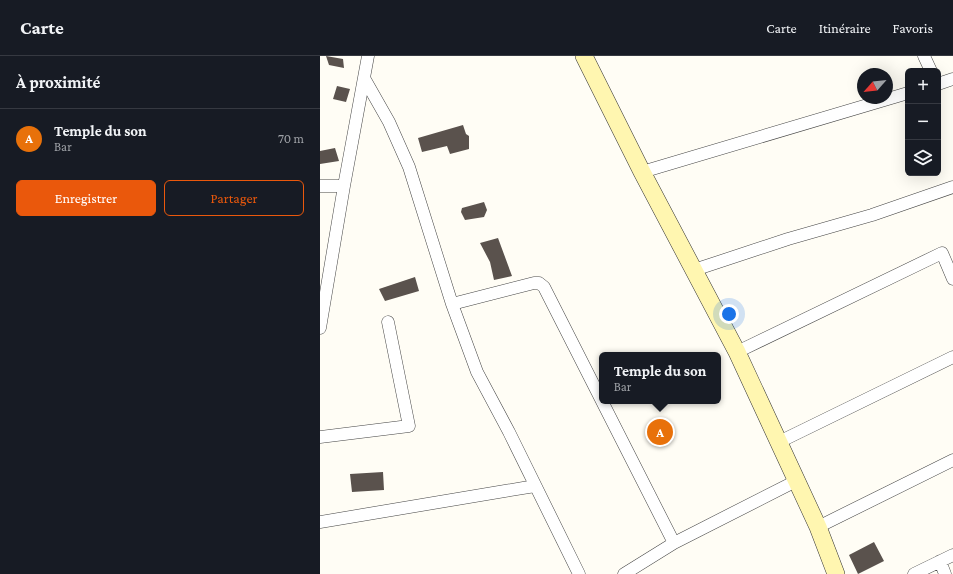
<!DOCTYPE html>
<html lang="fr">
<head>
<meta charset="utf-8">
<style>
	:root { --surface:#171b24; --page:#20242c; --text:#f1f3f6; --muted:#9ea1a6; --line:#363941; --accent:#ea580c }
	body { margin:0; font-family:"Crimson Pro",serif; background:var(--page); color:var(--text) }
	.controls { position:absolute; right:12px; top:12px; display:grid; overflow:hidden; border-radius:6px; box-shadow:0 4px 16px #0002 }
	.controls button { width:36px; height:36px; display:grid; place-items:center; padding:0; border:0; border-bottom:1px solid var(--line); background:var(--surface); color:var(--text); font:20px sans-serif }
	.compass { position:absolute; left:537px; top:12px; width:36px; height:36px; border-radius:50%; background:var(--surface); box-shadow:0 4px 16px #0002; rotate:243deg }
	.you { position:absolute; left:409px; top:258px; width:14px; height:14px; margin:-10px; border:3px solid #fff; border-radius:50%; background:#1a73e8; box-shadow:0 0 0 6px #1a73e833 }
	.badge { display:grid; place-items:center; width:26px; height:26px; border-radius:50%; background:var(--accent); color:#fff; font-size:13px; font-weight:700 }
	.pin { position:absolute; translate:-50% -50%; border:2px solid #fff; box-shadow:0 1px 4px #0006 }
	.popup { position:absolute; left:279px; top:296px; width:122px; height:52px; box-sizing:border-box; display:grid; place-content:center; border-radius:6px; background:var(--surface); filter:drop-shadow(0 1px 3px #0005); font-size:13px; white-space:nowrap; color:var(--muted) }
	.popup b { font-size:15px; color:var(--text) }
	.popup::after { content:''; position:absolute; left:50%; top:100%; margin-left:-8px; border:8px solid transparent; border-top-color:var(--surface) }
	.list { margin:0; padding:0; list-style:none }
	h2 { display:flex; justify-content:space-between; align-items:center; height:52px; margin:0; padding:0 16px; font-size:17px }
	h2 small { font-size:13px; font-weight:400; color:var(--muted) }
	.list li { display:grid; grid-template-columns:26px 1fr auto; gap:12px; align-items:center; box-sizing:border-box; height:60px; padding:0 16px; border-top:1px solid var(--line) }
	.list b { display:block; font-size:15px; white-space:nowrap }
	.list p { margin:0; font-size:13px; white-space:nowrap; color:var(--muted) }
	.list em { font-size:13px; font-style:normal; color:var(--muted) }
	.actions { display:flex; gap:8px; padding:12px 16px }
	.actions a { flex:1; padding:9px 0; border:1px solid var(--accent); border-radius:6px; text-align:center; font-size:14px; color:var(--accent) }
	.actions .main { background:var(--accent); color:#fff }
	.icon { flex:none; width:22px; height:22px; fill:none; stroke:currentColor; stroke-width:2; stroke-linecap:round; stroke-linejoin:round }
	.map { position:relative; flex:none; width:633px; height:518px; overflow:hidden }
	header { display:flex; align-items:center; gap:24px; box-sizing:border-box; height:56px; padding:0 20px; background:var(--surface); border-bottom:1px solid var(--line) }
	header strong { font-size:19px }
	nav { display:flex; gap:22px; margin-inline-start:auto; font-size:14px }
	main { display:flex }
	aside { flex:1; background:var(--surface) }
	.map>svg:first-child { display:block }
	.building { fill:#5a524d }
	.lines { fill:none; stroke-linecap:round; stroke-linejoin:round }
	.street-casing { stroke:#444; stroke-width:13 }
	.secondary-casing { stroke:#333; stroke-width:18 }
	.street { stroke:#fff; stroke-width:12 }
	.secondary { stroke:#fff6b0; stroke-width:17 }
</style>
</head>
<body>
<header>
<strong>Carte</strong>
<nav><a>Carte</a><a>Itinéraire</a><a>Favoris</a></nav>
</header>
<main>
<aside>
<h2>À proximité<small></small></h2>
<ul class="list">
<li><span class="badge" style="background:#e8710a">A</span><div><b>Temple du son</b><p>Bar</p></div><em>70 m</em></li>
</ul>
<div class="actions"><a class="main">Enregistrer</a><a>Partager</a></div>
</aside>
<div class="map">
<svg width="633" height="518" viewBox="0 0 633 518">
	<rect width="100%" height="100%" fill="#fffdf5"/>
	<path class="building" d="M6 0 23 3 24 12 9 9Z
		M17 30 30 33 26 46 13 43Z
		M143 69 146 78 149 80V93L130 98 127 90 102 96 98 82Z
		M15 92 19 105 0 108V95Z
		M164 146 167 154 164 161 145 164 141 156 142 152Z
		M178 182 192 220 174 224 170 206 160 187Z
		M95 221 99 235 65 245 59 233Z
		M63 416 64 434 32 436 30 418Z
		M554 486 564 505 538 518 529 499Z"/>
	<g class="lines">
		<defs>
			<path id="street" d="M604 0 611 15
				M44 22 69 66 89 111 132 248 157 316 189 376 259 518
				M618 28 633 23
				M322 116 588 37
				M0 130H24
				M374 214 468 183 552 159 633 131
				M132 248 214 227H219L224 231 354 487
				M0 272 24 130 48 0
				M417 296 622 197 633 223
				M0 381 89 370 68 266
				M459 386 633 301
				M0 466 215 430
				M498 471 633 404
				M620 505 625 518
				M304 518 354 487 476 425
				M594 518 633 499"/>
			<path id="secondary" d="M264 0 322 116 417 296 498 471 516 518"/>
		</defs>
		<use href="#street" class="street-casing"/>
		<use href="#secondary" class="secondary-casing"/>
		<use href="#street" class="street"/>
		<use href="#secondary" class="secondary"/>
	</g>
</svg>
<div class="controls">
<button>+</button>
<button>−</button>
<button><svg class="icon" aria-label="layers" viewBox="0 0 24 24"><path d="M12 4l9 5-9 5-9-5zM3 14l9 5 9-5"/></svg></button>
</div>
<svg class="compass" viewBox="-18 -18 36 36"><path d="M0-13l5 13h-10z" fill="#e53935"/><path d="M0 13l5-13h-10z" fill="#9ea1a6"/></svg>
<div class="you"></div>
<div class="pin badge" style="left:340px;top:376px;background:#e8710a">A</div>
<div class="popup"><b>Temple du son</b>Bar</div>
</div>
</main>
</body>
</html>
